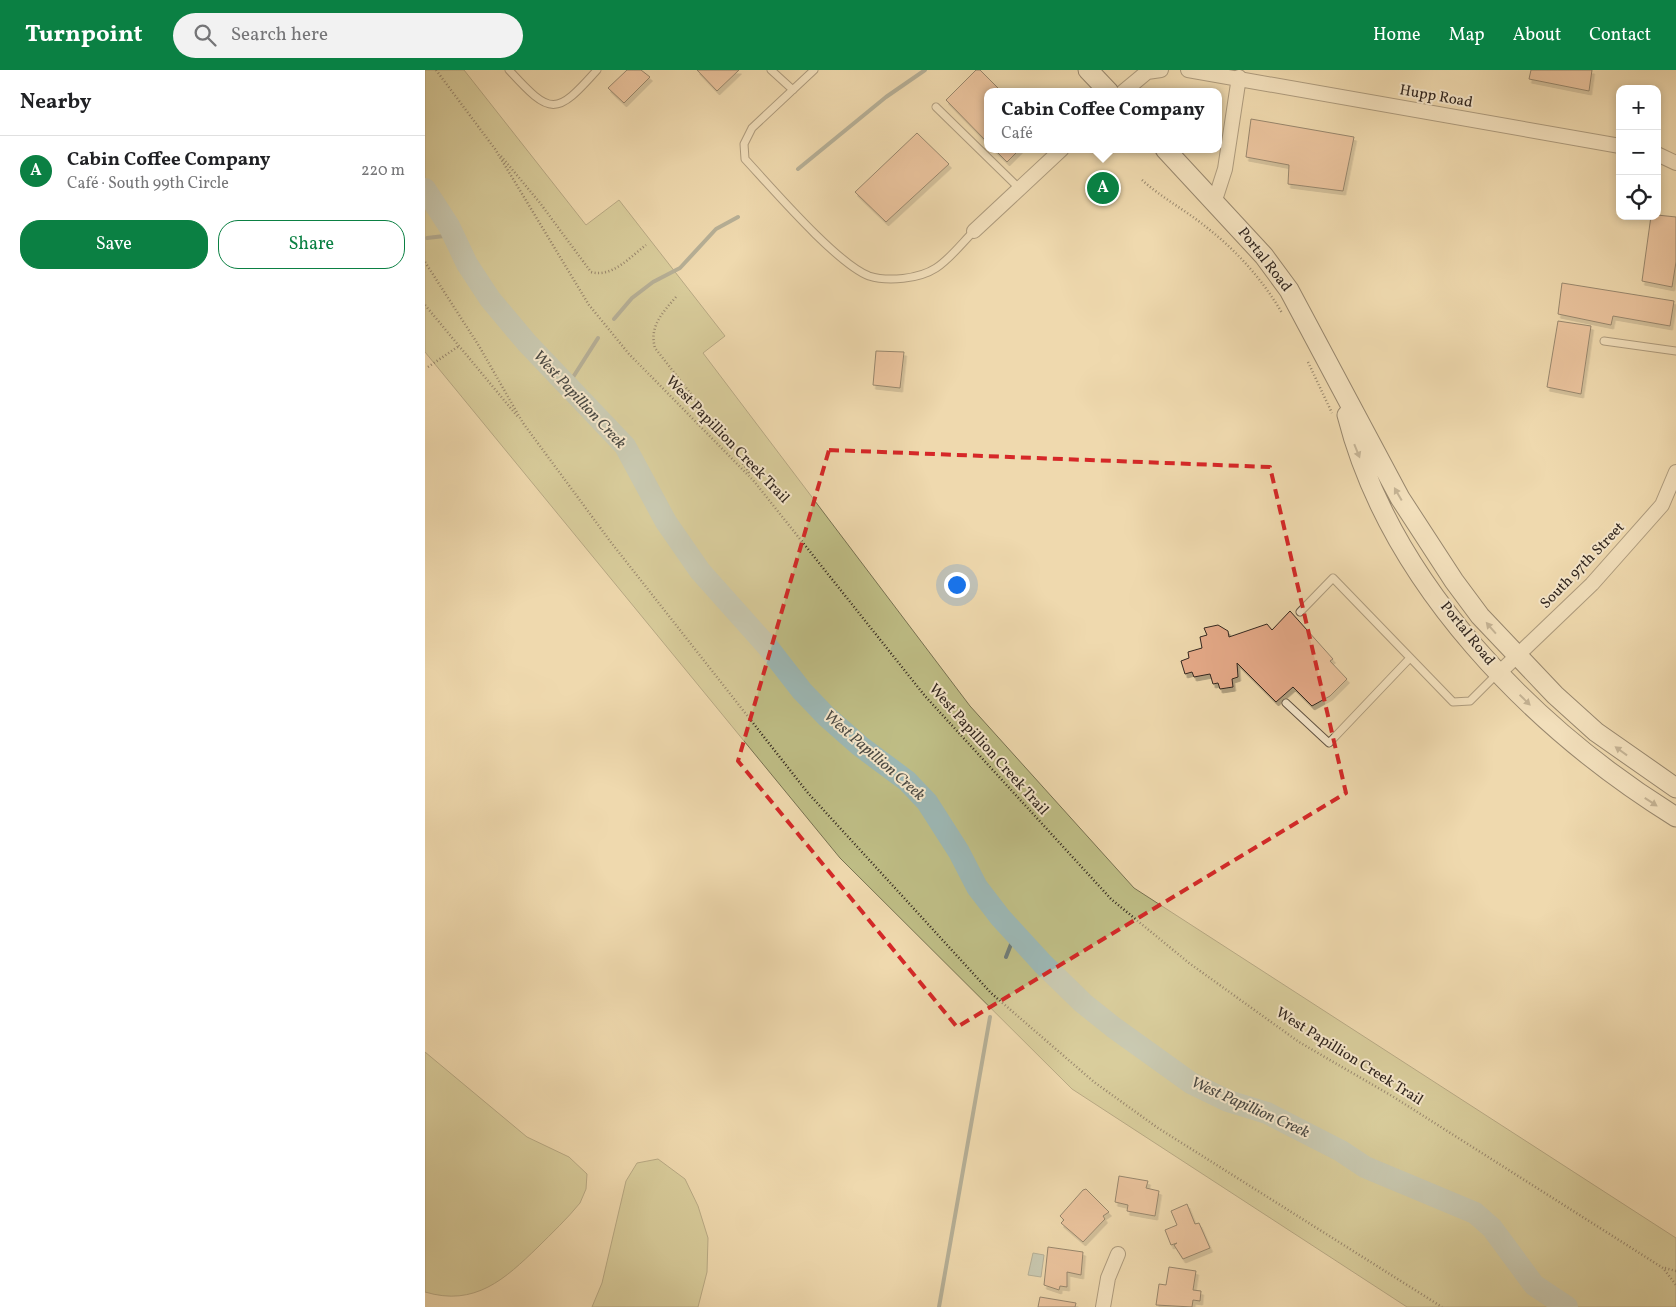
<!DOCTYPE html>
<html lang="en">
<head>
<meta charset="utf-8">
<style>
	:root { --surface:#fff; --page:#f2f2f2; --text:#202124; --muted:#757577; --line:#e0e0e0; --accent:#0b8043 }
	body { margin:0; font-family:Vollkorn,serif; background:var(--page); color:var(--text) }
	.controls { position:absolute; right:15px; top:15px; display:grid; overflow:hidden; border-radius:10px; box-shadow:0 2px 8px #0003 }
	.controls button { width:45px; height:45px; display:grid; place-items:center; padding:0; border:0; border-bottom:1px solid var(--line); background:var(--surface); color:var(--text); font:25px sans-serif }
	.you { position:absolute; left:531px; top:514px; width:18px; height:18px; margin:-12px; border:4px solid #fff; border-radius:50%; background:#1a73e8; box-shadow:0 0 0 8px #1a73e833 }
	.badge { display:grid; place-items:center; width:32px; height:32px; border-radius:50%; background:var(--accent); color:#fff; font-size:16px; font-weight:700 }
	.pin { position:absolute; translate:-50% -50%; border:2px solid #fff; box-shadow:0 1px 5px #0006 }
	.popup { position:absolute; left:559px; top:18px; width:238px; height:65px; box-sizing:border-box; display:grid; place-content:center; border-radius:10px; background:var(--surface); filter:drop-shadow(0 1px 4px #0005); font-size:16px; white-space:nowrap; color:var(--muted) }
	.popup b { font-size:19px; color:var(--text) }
	.popup::after { content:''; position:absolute; left:50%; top:100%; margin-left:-10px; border:10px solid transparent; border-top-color:var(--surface) }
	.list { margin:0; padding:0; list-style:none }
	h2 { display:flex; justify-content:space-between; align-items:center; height:65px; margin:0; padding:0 20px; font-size:21px }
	h2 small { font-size:16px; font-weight:400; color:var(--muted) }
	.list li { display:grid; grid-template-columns:32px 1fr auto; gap:15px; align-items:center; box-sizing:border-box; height:70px; padding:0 20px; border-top:1px solid var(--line) }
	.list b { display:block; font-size:19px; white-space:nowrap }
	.list p { margin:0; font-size:16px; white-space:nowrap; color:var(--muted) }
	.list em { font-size:16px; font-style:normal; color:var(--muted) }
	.actions { display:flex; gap:10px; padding:15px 20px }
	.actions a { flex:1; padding:11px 0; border:1px solid var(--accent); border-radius:20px; text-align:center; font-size:18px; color:var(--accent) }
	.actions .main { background:var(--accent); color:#fff }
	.icon { flex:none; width:28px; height:28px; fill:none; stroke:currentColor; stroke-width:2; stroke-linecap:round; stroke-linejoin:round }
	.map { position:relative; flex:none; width:1251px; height:1237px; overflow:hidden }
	header { display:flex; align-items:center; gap:30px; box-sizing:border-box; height:70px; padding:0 25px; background:var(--accent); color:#fff }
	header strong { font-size:24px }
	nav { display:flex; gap:28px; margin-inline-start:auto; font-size:18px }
	.search { width:350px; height:45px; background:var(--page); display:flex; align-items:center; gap:12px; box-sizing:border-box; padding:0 18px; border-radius:28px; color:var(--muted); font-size:19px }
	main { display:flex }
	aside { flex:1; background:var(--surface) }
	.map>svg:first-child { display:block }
	.green { fill:#bfbe86; stroke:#787252 }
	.water { fill:#9db8b5; stroke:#717d79 }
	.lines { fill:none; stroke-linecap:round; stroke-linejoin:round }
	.stream { stroke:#717d79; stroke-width:4 }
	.river { stroke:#9db8b5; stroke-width:22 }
	.building { fill:#e7ab8a; stroke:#30251e; filter:url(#shadow) }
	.lane-casing { stroke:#605242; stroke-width:9 }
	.street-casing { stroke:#605242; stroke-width:16 }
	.secondary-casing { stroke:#30251e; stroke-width:21 }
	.path { stroke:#30251e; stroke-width:2.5; stroke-dasharray:1 2.5; stroke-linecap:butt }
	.lane { stroke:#f5e6ca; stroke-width:7 }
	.street { stroke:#f5e6ca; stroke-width:14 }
	.secondary { stroke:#f5e6ca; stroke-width:19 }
	.oneway { fill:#928674 }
	.marked { fill:none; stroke:#d62828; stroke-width:4; stroke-dasharray:10 6; stroke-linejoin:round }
	.labels { text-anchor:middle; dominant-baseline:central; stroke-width:4; stroke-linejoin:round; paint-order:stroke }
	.street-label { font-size:15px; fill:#30251e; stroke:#f5e6ca }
	.water-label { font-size:16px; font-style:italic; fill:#4b4a44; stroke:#f5e6ca }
</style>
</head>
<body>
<header>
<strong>Turnpoint</strong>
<div class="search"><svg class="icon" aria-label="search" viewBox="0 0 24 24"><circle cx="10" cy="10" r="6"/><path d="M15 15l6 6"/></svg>Search here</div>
<nav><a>Home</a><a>Map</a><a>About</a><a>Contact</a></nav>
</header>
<main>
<aside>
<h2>Nearby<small></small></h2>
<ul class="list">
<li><span class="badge">A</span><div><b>Cabin Coffee Company</b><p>Café · South 99th Circle</p></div><em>220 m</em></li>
</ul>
<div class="actions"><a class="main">Save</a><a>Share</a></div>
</aside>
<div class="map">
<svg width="1251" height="1237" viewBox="0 0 1251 1237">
	<defs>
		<filter id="shadow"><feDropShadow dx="2.5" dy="4" stdDeviation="0" flood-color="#0004"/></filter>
	</defs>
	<rect width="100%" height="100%" fill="#efd9ae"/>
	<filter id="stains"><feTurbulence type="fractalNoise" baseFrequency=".004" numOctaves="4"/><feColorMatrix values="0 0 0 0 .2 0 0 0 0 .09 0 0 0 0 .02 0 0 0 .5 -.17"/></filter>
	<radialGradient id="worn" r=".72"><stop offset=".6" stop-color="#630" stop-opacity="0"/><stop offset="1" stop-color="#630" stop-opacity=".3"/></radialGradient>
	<path class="green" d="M0 0H39L161 155 194 130 300 266 278 283 545 636 709 818 1251 1168V1237H982L647 1019 415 788 0 282Z
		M0 982 102 1067 144 1087 162 1104 161 1119 155 1133C142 1149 127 1163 113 1177 80 1209 50 1237 0 1222Z
		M233 1089 260 1109 273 1136 283 1168 282 1202 273 1237H167L177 1213 201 1111 212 1093Z"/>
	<path class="water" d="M608 1183 619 1185 616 1207 603 1205Z"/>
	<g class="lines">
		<path class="stream" d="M373 99 461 27 500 0
			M2 168 28 165
			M189 249 207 228 228 212 255 198 291 159 313 147
			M143 315 173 268
			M581 887 590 864
			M514 1237 565 947
			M1131 1237 1134 1232"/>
		<path class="river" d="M0 119 24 156 42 194 65 229 102 273 200 376 241 452 275 501 342 576 377 621 401 646 435 676 482 711 502 732 534 782 552 817 575 847 618 894 658 933 688 957 766 1013 803 1031 842 1043 916 1081 940 1097 1050 1143 1067 1158 1109 1215 1142 1237"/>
	</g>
	<path class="building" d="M202 0H216L225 7 199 33 183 18Z
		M272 0H314L292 21Z
		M551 0H555L577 22H563V73L521 30Z
		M1106 0H1167L1164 21 1104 9Z
		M826 49 929 67 918 121 863 114 864 95 821 87Z
		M492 63 524 94 461 152 430 122Z
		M569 79H595L582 92Z
		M1232 145 1251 147V192L1247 217 1217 211 1226 146Z
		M1137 213 1249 231 1245 256 1188 246 1186 255 1133 244Z
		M1133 251 1166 256 1156 324 1122 317Z
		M451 281 479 282 475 318 448 315Z
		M865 541 908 589 905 591 922 609 905 626 887 636 868 617 851 632 812 593 813 607 807 609 808 617 795 619 793 613 788 614 785 604 769 607 767 602 760 604 756 591 764 588 763 582 777 578 775 567 782 565 779 558 793 555 803 561 804 567 842 554 847 560Z
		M694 1106 723 1111 721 1118 734 1121 730 1146 702 1141 703 1135 690 1132Z
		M661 1119 684 1142 678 1146 680 1149 658 1172 636 1153 639 1150 635 1146 658 1120Z
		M762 1134 770 1154 774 1153 785 1178 758 1189 749 1175 752 1173 746 1175 740 1160 752 1155 746 1141Z
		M623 1177 658 1182 656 1205 642 1202V1217L635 1216 634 1220 619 1215Z
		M744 1197 771 1201 768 1220 776 1221 775 1231 768 1230 767 1237 731 1235 734 1214 741 1215Z
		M615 1227 651 1233 650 1237H613Z"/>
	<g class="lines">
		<defs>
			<path id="lane" d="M84 0C126 46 131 46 172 0
				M346 0 368 20
				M389 0 327 58 319 74 320 89C346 117 412 194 444 206 463 212 494 209 511 198 525 189 537 173 549 161
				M511 37 595 119
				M1179 271 1251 281
				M875 542 908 508 1028 632 1045 631 1073 603
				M861 633 904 673 985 588"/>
			<path id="street" d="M763 0 1195 76
				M698 22 722 2 736 0
				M1232 84 1251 93
				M790 130 800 99 814 7
				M549 161 637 79
				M1074 603 1167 514 1237 435 1251 402
				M678 1237 683 1208 693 1184"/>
			<path id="secondary" d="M663 0 684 22
				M740 79 839 186 864 220 975 428 1029 511 1055 546 1130 625 1171 662 1251 718
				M922 345C965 514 1108 658 1251 747"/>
		</defs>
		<use href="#lane" class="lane-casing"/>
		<use href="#street" class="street-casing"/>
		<use href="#secondary" class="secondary-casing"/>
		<path class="path" d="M11 0 70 79 164 235 204 284 328 410 500 626 686 829 764 893 874 972 967 1026 1238 1198 1251 1215
			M76 86 115 133 166 202C187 208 205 187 221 175
			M717 110C738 129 764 142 786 161 814 183 839 212 857 243
			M0 192 54 276 98 353 185 471 383 723 566 923 669 1012 733 1058 1017 1237
			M251 227C237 243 224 257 230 278L301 369 325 404
			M0 235 93 347
			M883 292 907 343
			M3 297 34 276
			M1240 1198 1251 1201"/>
		<use href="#lane" class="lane"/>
		<use href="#street" class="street"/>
		<use href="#secondary" class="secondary"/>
	</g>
	<defs><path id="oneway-solid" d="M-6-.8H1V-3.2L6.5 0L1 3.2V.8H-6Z" transform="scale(1.25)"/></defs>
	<g class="oneway">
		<use href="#oneway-solid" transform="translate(932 381) rotate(68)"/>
		<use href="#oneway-solid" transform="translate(973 424) rotate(-120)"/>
		<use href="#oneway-solid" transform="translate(1066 558) rotate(-131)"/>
		<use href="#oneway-solid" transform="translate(1100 630) rotate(44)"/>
		<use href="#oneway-solid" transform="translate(1196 681) rotate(-144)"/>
		<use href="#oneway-solid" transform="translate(1226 732) rotate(33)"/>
	</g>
	<path d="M0 0H1251V1237H0ZM404 380 845 397 921 723 532 957 313 691Z" fill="#efd9ae" fill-opacity=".55" fill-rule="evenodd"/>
	<path class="marked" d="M404 380 845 397 921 723 532 957 313 691Z"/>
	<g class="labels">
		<g class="street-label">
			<text transform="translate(1011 27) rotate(10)">Hupp Road</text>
			<text transform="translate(839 190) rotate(52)">Portal Road</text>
			<text transform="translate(302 370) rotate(46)">West Papillion Creek Trail</text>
			<text transform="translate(1158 496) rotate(-46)">South 97th Street</text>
			<text transform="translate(1042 564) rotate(51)">Portal Road</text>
			<text transform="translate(563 680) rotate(48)">West Papillion Creek Trail</text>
			<text transform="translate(924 987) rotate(32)">West Papillion Creek Trail</text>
		</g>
		<g class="water-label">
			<text transform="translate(154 330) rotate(47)">West Papillion Creek</text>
			<text transform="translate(449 686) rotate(41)">West Papillion Creek</text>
			<text transform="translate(825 1038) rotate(24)">West Papillion Creek</text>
		</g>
	</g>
	<rect width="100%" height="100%" filter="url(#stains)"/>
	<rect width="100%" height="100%" fill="url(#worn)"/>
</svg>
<div class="controls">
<button>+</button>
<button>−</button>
<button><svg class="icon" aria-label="locate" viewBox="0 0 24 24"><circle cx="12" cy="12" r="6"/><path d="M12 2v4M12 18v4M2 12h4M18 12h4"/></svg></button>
</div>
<div class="you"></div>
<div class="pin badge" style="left:678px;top:118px">A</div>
<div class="popup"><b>Cabin Coffee Company</b>Café</div>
</div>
</main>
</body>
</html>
